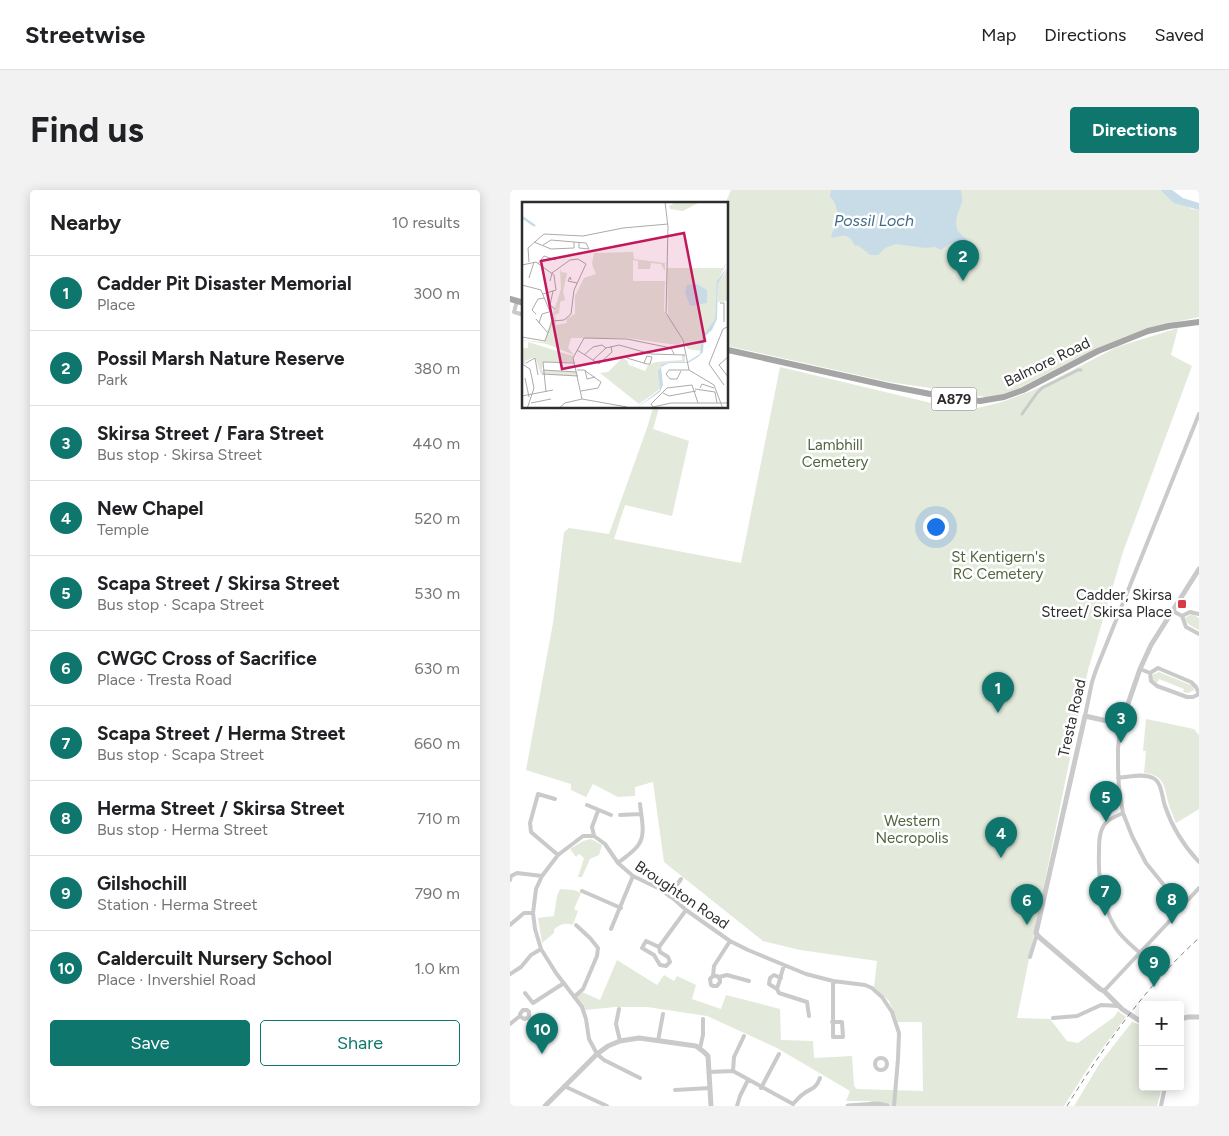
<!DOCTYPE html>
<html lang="en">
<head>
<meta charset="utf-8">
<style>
	:root { --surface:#fff; --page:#f2f2f2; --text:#202124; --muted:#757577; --line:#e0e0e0; --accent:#0f766e }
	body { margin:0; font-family:Figtree,sans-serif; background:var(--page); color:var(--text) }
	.controls { position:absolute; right:15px; bottom:15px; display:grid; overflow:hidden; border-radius:5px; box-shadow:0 2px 12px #0003 }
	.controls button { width:45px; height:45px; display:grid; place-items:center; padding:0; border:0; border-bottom:1px solid var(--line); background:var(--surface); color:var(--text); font:25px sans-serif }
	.you { position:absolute; left:425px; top:336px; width:18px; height:18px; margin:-12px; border:4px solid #fff; border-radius:50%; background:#1a73e8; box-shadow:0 0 0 8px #1a73e833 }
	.badge { display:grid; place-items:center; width:32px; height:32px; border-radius:50%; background:var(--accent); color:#fff; font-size:16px; font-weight:700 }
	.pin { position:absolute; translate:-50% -41px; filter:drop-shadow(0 1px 2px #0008) }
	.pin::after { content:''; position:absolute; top:26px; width:18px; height:15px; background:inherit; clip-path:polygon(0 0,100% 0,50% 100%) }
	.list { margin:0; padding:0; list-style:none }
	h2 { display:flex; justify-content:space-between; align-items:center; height:65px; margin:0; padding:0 20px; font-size:21px }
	h2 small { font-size:16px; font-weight:400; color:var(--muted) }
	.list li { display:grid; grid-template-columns:32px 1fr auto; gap:15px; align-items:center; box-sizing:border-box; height:75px; padding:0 20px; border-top:1px solid var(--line) }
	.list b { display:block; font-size:19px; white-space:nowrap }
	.list p { margin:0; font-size:16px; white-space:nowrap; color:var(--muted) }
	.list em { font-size:16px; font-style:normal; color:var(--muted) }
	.actions { display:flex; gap:10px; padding:15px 20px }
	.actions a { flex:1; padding:11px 0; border:1px solid var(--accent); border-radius:5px; text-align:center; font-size:18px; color:var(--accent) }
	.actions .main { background:var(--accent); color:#fff }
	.map { position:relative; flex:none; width:689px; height:916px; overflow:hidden; border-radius:5px }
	header { display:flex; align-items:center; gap:30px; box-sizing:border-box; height:70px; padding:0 25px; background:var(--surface); border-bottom:1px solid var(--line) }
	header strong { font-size:24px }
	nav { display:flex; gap:28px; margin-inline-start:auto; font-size:18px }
	.intro { display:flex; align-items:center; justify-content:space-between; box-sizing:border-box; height:120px; padding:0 30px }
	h1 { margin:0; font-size:35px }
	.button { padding:12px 22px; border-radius:5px; background:var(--accent); color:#fff; font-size:18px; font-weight:700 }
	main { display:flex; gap:30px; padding:0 30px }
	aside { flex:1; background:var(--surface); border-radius:5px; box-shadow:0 2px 12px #0003 }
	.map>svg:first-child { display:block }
	.green { fill:#e3e9db }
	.water { fill:#c8dce8 }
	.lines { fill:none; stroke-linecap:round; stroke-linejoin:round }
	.pedestrian { stroke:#cacaca; stroke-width:3 }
	.minor { stroke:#cacaca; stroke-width:4 }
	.tertiary { stroke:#cacaca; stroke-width:5 }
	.primary { stroke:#a5a5a5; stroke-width:6 }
	.rail { stroke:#828282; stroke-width:1; stroke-dasharray:5 4; stroke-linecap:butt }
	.poi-dot { fill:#d83b45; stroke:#fff; stroke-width:2 }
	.labels { text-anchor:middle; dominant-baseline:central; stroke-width:5; stroke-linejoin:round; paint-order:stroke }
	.shield { fill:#fff; stroke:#6c6c6c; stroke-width:1 }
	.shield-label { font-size:14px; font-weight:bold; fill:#2d2d2d }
	.street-label { font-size:15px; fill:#2d2d2d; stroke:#fff }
	.park-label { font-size:15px; fill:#50653e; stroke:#fff }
	.poi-label { font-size:15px; fill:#2d2d2d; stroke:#fff; text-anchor:end }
	.water-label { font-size:16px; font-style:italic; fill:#416c88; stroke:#fff }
	.inset-river { fill:none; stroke:#c8dce8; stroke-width:2.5 }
	.inset-road { fill:none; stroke:#ababab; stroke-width:1 }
	.view { fill:#c2185b; fill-opacity:0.15; stroke:#c2185b; stroke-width:2.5 }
	.inset-edge { fill:none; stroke:#2d2d2d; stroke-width:2.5 }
</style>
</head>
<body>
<header>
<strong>Streetwise</strong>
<nav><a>Map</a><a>Directions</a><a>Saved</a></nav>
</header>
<div class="intro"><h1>Find us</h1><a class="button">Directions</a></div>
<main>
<aside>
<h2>Nearby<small>10 results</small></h2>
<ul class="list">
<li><span class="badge">1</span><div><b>Cadder Pit Disaster Memorial</b><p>Place</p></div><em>300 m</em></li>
<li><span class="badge">2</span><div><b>Possil Marsh Nature Reserve</b><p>Park</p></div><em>380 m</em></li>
<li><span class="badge">3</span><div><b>Skirsa Street / Fara Street</b><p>Bus stop · Skirsa Street</p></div><em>440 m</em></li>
<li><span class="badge">4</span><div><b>New Chapel</b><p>Temple</p></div><em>520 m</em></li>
<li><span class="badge">5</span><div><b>Scapa Street / Skirsa Street</b><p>Bus stop · Scapa Street</p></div><em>530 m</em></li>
<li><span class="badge">6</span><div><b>CWGC Cross of Sacrifice</b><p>Place · Tresta Road</p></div><em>630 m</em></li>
<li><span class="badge">7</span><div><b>Scapa Street / Herma Street</b><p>Bus stop · Scapa Street</p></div><em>660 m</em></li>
<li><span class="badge">8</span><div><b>Herma Street / Skirsa Street</b><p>Bus stop · Herma Street</p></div><em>710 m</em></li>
<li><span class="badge">9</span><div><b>Gilshochill</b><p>Station · Herma Street</p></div><em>790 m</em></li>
<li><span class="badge">10</span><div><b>Caldercuilt Nursery School</b><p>Place · Invershiel Road</p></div><em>1.0 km</em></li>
</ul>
<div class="actions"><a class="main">Save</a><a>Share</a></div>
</aside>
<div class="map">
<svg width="689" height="916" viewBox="0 0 689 916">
	<rect width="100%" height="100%" fill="#fff"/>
	<path class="green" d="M221 0H650L652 2 682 19 689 20V127L642 137 558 173 505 200 483 208 469 206 467 207 434 200 379 192 218 156V14H215Z
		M668 138 661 165 682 176 613 362 578 480 507 828 540 829 557 851 568 853 604 827 608 821 616 827 582 872 554 916H379L358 911H336L340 901 267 858 197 826 137 817H105L75 820 66 807 72 802 90 810 107 770 147 795 154 785 164 791 167 786 186 795 182 809 211 819 216 805 270 819 271 850 303 851 304 868 342 866 344 896 347 899 413 901 412 832H388L379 811 364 797 367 771 290 760 253 751 154 672 143 592 125 597V606L108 607 83 594 76 607 61 600V594L16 580 43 433 54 342 59 338 99 344 137 238 143 218H149L143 239 179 251 162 326 115 315 104 349 231 373 270 177 455 221 492 212 524 200 607 157Z
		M682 424 689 428V440C683 437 677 435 675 428Z
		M649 482 683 496 684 500 678 503 673 502 674 499 649 489 647 493 643 491 642 489V485Z
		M636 529 684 539 689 545V619L666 633C664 628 662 623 660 618 654 600 657 585 634 583L636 561H633Z
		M81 649 92 655 89 665 80 669 72 687H68L74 668 69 664 66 667 60 659 73 651Z
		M50 699 64 700 71 703 64 719 68 721 64 732 62 735C57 732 47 735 44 740V743L32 753 28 728 44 726 47 706Z
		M622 832 633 836V897H652L647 916H564L590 873Z"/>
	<path class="water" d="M321 0H451C451 4 453 8 452 12 447 26 440 39 456 48V50L439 54 431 60 425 57 415 58 386 54 375 58 368 65H360L349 56 344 55C340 43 332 45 322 48L321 45 326 36 329 26C325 19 327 12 320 7Z
		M650 0H662L673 8 689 13V20L664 13Z"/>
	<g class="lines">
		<path class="pedestrian" d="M512 224 527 203 532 198 568 180H571"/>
		<path class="minor" d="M7 111 4 122 14 125
			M663 421 672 426 676 437 689 444
			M672 426 680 422 689 424
			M630 479 640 483
			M640 483 641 491 647 496 677 507H683L689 504
			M640 483 648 478 681 492 686 497 689 504
			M575 526 582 492 586 480 689 224
			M611 534 608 558V578L609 598 613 623 622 646 636 673 666 710 669 716
			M608 588C618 587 634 583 643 588 652 592 652 608 655 616 662 637 674 656 689 672
			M45 609 28 604 20 633 21 642 48 665
			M77 615 101 625
			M613 623C606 626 598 629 594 635 589 643 589 653 589 662 588 688 591 714 605 737 611 747 621 755 629 762
			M110 625 131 624
			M84 646 82 637 88 621
			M108 673C115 667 124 662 129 654 136 644 131 626 130 614
			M0 690 1 686 7 683 32 686
			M72 701 111 718
			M159 706 171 689
			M0 735 14 723H23
			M101 739 123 686
			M149 757 136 751 132 758 144 765 150 775 156 776 160 772 158 767 150 762 149 757 176 720
			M520 767 527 744
			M274 775 267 799 269 803 297 812 299 826
			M0 784 11 777 21 765 31 759
			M203 786H207L210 789V792L207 796H203L201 795 200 789 203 786 204 776 220 751
			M209 787 217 785 239 791
			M267 799 259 794 260 788 264 785 271 788
			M594 801 668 722 669 716 676 712 689 698
			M15 803 23 813 54 793
			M64 807 73 799 87 766 88 758 80 748 66 735
			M109 819 106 834 110 851
			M543 828 567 826 591 815 609 816
			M322 832H332L333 847H323V791
			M0 834 10 826V824L13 820H17L19 822V826L17 828 14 829 10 826
			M670 836 672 828
			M148 851 153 824
			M190 858 193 845V829
			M365 874a6 6 0 1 1 12 0a6 6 0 1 1-12 0Z
			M223 881 224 867 234 846
			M199 882 223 881 283 914C286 911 289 907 292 905 301 897 305 901 310 888
			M130 888 94 870 87 864 79 849 76 829 72 817 46 783 31 759 25 739 23 723 26 699 32 686 48 665 73 646H84L95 654 108 673 123 686 150 699 165 710 176 720 220 751 238 760 296 784 323 791 355 795 362 798 372 807 382 822 389 843 388 869 384 916
			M54 896 97 916
			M251 898 269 864
			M165 900 200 898
			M227 916 230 906 238 890
			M651 916 655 897"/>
		<path class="tertiary" d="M670 829 678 827H689
			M633 833 612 819 594 801 590 799 529 747 526 743 575 526 611 534 630 479 641 455 689 379
			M35 916 87 864 98 856 110 851 129 848 186 856 194 862 198 866 201 916
			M338 916 368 914 377 916"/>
		<path class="primary" d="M0 109 14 113
			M218 160 379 196 441 208 470 211 494 207 513 200 588 161 638 141 659 136 689 132"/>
		<path class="rail" d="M557 916C594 856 636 796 689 748"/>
	</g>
	<rect class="poi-dot" x="667" y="409" width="10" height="10" rx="2.5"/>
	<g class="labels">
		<rect class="shield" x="421.5" y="197.5" width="45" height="23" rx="4"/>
		<g class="shield-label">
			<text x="444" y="209">A879</text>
		</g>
		<g class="street-label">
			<text transform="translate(537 172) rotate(-26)">Balmore Road</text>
			<text transform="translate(562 528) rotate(-77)">Tresta Road</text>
			<text transform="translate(172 705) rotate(34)">Broughton Road</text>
		</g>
		<g class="park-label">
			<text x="325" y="255">Lambhill<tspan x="325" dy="17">Cemetery</tspan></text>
			<text x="488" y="367">St Kentigern's<tspan x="488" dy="17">RC Cemetery</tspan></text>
			<text x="402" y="631">Western<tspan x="402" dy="17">Necropolis</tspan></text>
		</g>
		<g class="poi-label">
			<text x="662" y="405">Cadder, Skirsa<tspan x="662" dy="17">Street/ Skirsa Place</tspan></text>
		</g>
		<g class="water-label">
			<text x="364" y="30">Possil Loch</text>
		</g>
	</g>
	<g transform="translate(12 12)">
		<rect width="206" height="206" fill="#fff"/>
		<path d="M154 0H178L161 9 148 7 147 4ZM111 50 112 57 143 61V69L139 62 129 61 128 67H116V59L111 58V79H143L142 109 161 140 155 143 105 136H49L46 146 52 153 25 142 0 138 22 140 39 87 38 66 39 70 45 71 41 89 43 98 38 100 37 111 33 113 34 123 45 121 44 117 53 112V94L62 76 74 72 70 62 72 51ZM206 59 196 78 193 117 182 133 180 149 166 147 146 116 145 66H201ZM206 66V99L196 100V82ZM6 140 51 154 52 160H21L20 168 55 170 56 174 19 172 13 155 3 159 4 163 0 161 1 146H6ZM160 153H163V160H145L137 165 138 187 117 202 78 171 86 170 100 156 105 158 107 163 123 169 126 163 134 160 160 158Z" fill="#e3e9db"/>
		<path d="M206 64 196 82 195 117 190 128 182 135 181 150 176 155 166 161H147L139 165 141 183 138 190 113 207 138 188 136 169 139 163 146 160H165L178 152 180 135 193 117 195 79ZM175 82 185 88V101L168 104 163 90 165 83Z" fill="#c8dce8"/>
		<path class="inset-river" d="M0 15 13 24"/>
		<path class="inset-road" d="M143 0 146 25 144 111 161 138 167 168 192 183 201 207M12 40 29 47 52 46V40M21 43 29 38 64 41 67 47 57 46V40M7 60 6 46 22 32 61 34 101 26 146 22M16 62 22 54 34 58M0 63 14 60 32 73 34 88 21 92M7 76 12 60M49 78 48 75 46 79 55 81M28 79 30 71 48 58 56 57 64 62 52 88 49 112 42 118 31 119M0 83 19 88 31 117 23 139 0 135M31 89 28 103 33 107M198 101H202V120M14 112 10 108 16 97 22 96M14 117 26 131M17 121 20 112 27 110M55 148 77 162 90 150 89 144M62 153 71 145 80 143 84 146M104 154 105 156 125 162H128L130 155 125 154 122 161M207 154 197 163 207 176M71 158 84 146 97 143 129 152 163 153M4 161 13 156 16 173M0 162 8 167 12 186 5 207M21 168 55 170M55 168H62L79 180 76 186 59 189M63 168 65 177 73 175M159 169 155 177H148L144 172 147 168H167M20 172 56 174M3 176 7 195M202 183 187 162 201 127 207 124M178 186 180 182 192 186M173 187 193 190 195 201M24 190 21 160 53 161M141 191 147 194 174 189M0 194 31 188M60 197 51 156 62 136 105 137 149 146 152 152M9 201 29 197M176 201 170 183 145 186 129 202 131 205 149 201H207M36 207 43 201 60 197 105 205"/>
		<path class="view" d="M162 31 183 139 40 167 19 59Z"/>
		<rect width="206" height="206" class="inset-edge"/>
	</g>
</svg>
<div class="controls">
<button>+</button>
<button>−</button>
</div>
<div class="you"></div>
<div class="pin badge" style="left:488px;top:523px">1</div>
<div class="pin badge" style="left:453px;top:91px">2</div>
<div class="pin badge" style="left:611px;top:553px">3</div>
<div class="pin badge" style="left:491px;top:668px">4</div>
<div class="pin badge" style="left:596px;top:632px">5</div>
<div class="pin badge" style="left:517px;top:735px">6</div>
<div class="pin badge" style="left:595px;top:726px">7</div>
<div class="pin badge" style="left:662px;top:734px">8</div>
<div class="pin badge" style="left:644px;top:797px">9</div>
<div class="pin badge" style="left:32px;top:864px">10</div>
</div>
</main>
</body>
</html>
